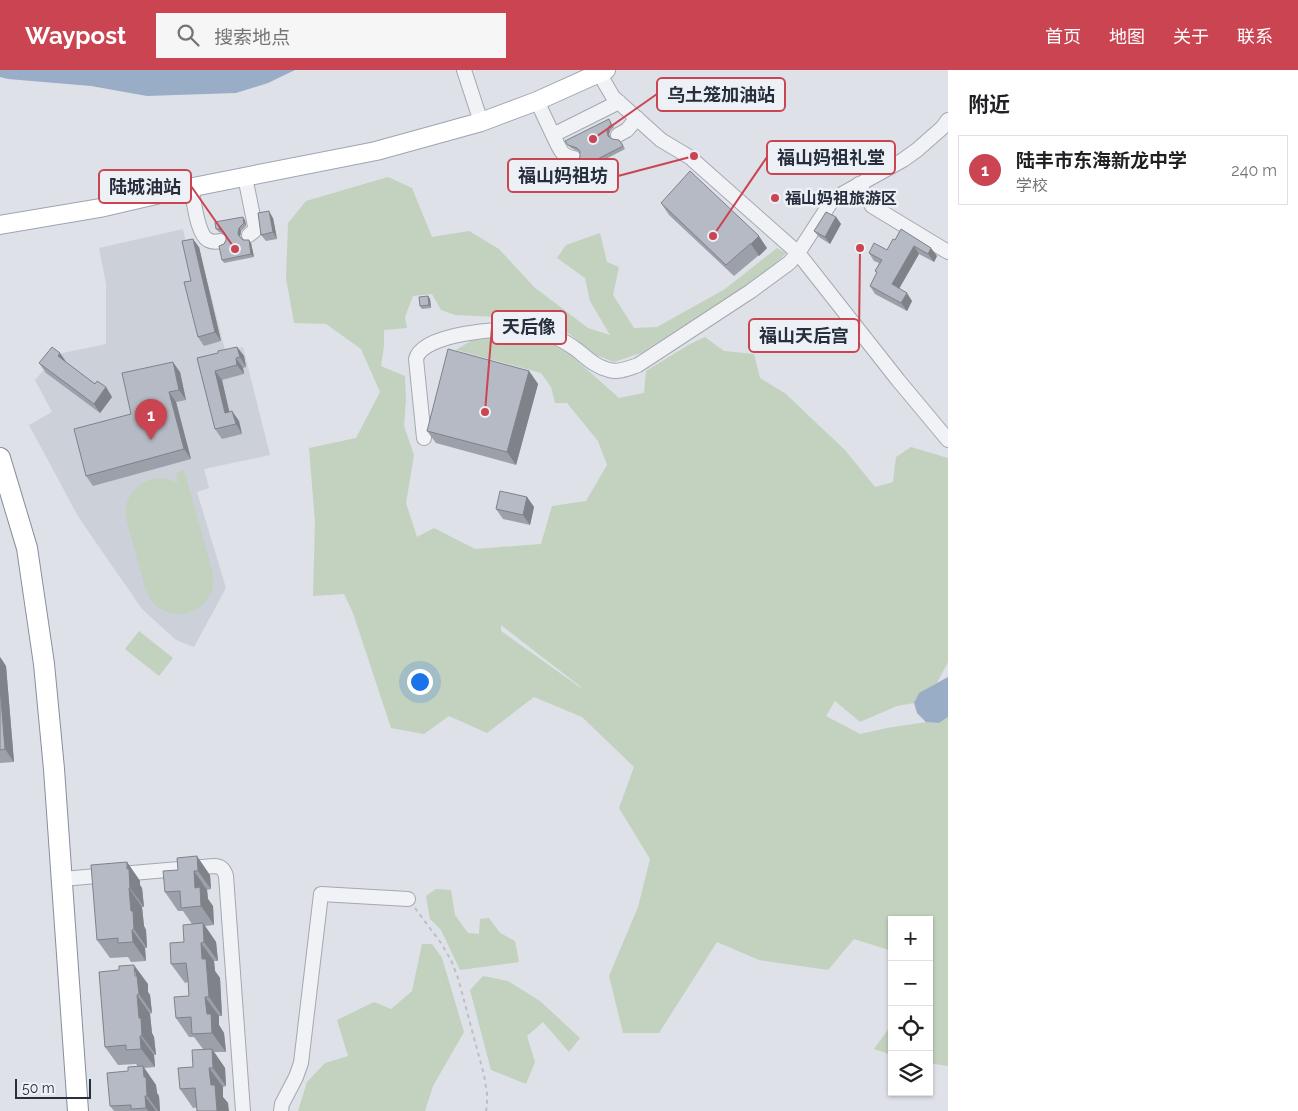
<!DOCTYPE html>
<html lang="zh">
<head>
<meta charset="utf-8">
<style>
	:root { --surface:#fff; --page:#f6f6f6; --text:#202124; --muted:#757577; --line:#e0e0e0; --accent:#cb4452 }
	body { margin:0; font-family:Raleway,"Noto Sans SC",sans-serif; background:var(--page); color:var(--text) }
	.controls { position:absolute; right:15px; bottom:15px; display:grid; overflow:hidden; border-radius:0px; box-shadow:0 1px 4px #0004 }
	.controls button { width:45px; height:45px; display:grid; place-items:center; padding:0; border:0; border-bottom:1px solid var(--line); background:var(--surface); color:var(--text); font:25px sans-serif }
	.scale { position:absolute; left:15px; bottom:12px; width:76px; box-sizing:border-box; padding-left:5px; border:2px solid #272f3e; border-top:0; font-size:14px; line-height:18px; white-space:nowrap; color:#272f3e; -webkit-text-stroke:4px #edf0f5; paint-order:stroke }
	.you { position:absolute; left:419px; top:611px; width:18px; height:18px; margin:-12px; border:4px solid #fff; border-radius:50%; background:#1a73e8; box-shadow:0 0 0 8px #1a73e833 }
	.badge { display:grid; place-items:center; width:32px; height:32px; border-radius:50%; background:var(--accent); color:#fff; font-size:16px; font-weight:700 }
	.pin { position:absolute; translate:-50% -41px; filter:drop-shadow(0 1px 2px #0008) }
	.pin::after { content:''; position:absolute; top:26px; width:18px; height:15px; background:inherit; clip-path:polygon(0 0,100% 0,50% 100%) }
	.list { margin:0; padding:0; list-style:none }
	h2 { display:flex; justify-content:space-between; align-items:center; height:65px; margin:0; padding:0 20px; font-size:21px }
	h2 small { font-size:16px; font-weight:400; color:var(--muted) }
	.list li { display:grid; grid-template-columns:32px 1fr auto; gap:15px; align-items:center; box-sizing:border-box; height:70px; margin:0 10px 10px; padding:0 10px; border:1px solid var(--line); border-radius:0px }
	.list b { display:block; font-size:19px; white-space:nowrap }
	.list p { margin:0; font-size:16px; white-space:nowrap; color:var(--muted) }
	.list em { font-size:16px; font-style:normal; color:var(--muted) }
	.icon { flex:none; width:28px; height:28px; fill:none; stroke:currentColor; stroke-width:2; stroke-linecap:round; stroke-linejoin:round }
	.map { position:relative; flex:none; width:948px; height:1041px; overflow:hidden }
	header { display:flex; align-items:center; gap:30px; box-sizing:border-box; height:70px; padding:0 25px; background:var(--accent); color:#fff }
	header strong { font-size:24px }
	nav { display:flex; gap:28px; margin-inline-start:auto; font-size:18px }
	.search { width:350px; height:45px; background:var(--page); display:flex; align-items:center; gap:12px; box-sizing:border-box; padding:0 18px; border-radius:0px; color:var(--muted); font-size:19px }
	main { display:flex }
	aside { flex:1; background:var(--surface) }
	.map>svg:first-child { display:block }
	.built { fill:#ccd0d9 }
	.green { fill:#c3d1bf; fill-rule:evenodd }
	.water { fill:#99adc7 }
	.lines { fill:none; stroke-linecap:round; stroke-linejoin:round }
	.minor-casing { stroke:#a3a8b1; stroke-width:16 }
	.major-casing { stroke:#9da5b3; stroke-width:20 }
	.highway-casing { stroke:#868e9d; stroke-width:22 }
	.path { stroke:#bcbfc6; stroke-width:2; stroke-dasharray:4 4; stroke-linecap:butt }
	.minor { stroke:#f0f2f6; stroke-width:14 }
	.major { stroke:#fff; stroke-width:18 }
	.highway { stroke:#fff; stroke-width:20 }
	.wall { fill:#9ca0a9 }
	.shaded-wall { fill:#7f8289 }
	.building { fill:#b5bac4; stroke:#7f8289 }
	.poi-dot { fill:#cb4452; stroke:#edf0f5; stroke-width:2 }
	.labels { text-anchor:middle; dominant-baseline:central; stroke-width:5; stroke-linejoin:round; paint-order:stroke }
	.poi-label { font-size:16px; font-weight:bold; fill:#272f3e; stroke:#edf0f5; text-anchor:start }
	.leader { fill:none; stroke:#cb4452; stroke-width:2 }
	.callout-dot { fill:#cb4452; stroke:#edf0f5; stroke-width:2 }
	.callout { fill:#edf0f5; stroke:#cb4452; stroke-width:2 }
	.callout-label { font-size:18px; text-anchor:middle; font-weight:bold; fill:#272f3e }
</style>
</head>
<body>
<header>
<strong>Waypost</strong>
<div class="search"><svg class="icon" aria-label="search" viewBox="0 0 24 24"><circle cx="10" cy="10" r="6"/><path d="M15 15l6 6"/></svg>搜索地点</div>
<nav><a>首页</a><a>地图</a><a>关于</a><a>联系</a></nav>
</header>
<main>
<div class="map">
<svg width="948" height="1041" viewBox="0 0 948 1041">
	<rect width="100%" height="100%" fill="#dee1e7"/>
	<path class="built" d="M183 159 195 215 208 213 225 280 243 277 270 385 204 399 209 418 197 422 226 518 194 577 176 570 142 539 79 448 29 355 52 342 35 310 58 284 106 274V214L99 178Z"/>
	<path class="green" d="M388 107 412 118 432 167 469 161 499 179 534 217 588 258 610 265 590 231 585 208 557 188 566 175 600 163 607 192 619 197 613 225 634 258 657 257 725 219 777 178 786 183 771 198 744 217 641 283 614 292 596 285 567 262 522 248 455 245 441 240 432 224 413 226 405 247 407 258 384 260V276L381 296 405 306 406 330 404 356 414 385 406 433 417 467 434 458 475 479 541 474 552 436 586 431 607 395 598 371 567 333H555L551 317 541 303 456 280 472 270 501 267 538 268 566 281 619 328 644 323 646 301 690 274 705 267 724 281 754 284 760 308 786 324 810 347 845 380 875 417 893 412 896 387 911 377 948 388V592L937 613 920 623 914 633 897 636 860 652 835 631 826 646 860 664 887 658 926 652 939 653 948 647V996L929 993V850H892V881L854 869 828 900 759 890 717 872 659 963H623L609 906 638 837 650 789 619 738 634 697 582 647 534 627 487 663 449 646 424 664 391 658 353 543 344 524 313 526 315 452 309 378 356 368 380 322 361 279 326 254 294 253 286 208 288 153 306 131ZM501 555 581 617V618L501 561Z
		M184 400 213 504C213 508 213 512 213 516 208 540 181 551 161 539 153 535 150 528 146 521L126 449C126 445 125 440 126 437 129 418 149 405 167 409 171 410 175 412 178 413L176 403Z
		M139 561 173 588 159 606 125 579Z
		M436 819 451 820 455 845 468 863 479 864 480 849 489 848 500 863 515 871 519 892 460 900 441 860 430 849 426 826Z
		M422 874H432L442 888 464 962 433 1016 425 1041H298L307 1012 325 993 348 986 337 950 374 932 391 939 412 921Z
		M483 906 508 911 540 931 580 968 569 982 543 952 527 966 535 992 526 1014 491 1000 470 920Z
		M892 954V985L874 979Z"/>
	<path class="water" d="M0 0H295L268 13 236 23 147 26 91 16 8 9 0 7Z
		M948 607V647L939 653 926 652 917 643 914 633 919 623Z"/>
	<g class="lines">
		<defs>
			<path id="minor" d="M464 0 481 52
				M599 3 613 27 661 70 691 88
				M537 31 553 65 619 32
				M553 65C558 74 561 88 574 88
				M618 65 627 60 637 48
				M693 90 798 183 898 310 948 370
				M245 107 255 156 254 161 249 165
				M859 114 872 136 948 182
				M191 118C194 130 197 164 208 170 212 172 216 172 220 171
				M424 368 416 289C422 263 502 258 525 259 533 259 543 262 551 265 560 269 569 274 577 280 587 288 596 297 609 300 619 303 629 298 638 295L751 221 789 193 798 183 833 129 903 90 917 80 942 58 948 50
				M62 809 214 796C221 796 224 799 226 806L243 1041
				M281 1041 282 1034 296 1007 301 993 321 824 408 829"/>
			<path id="major" d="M0 155 100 138 173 121 376 81 481 52 537 31 606 0"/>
			<path id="highway" d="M0 388 27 478 44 594 54 699 78 1041"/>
		</defs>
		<use href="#minor" class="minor-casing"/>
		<use href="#major" class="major-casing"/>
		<use href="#highway" class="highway-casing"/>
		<path class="path" d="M415 838 441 873 451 890 458 908 484 1005 487 1023V1035L486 1041"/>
		<use href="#minor" class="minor"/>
		<use href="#major" class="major"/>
		<use href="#highway" class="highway"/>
	</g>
	<path class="wall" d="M609 49 614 57 610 61 609 64 610 68 612 69 622 73 625 79 581 102 578 99 579 90 580 86V82L571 78 565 71Z
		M661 133 767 178 759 186V185L734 206 669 145Z
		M836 147 841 154 830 174 819 167 814 161Z
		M273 148 277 169 266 171 261 165Z
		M245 150 246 156 241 161 240 167 243 170 251 173 254 187 224 193 222 190 224 174 226 170V166L225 164 219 162 216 159Z
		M901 159 937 186 934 192 919 184 899 219 912 231 907 241 875 224 870 216 877 203 875 201 879 193 874 191 869 183 887 180 895 170Z
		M199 177 221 271 204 276 198 267 191 211Z
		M428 226 430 229 431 238 422 239 420 236Z
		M237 277 244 286 246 297 243 298 244 304 222 310 229 342 232 341 239 351 242 364 222 369 215 359 197 288 218 283Z
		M39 293H67L95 314 106 317 112 327 100 343 46 303Z
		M529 301 538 314 516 395 436 373 427 361Z
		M180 302 186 330 176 332 191 389 93 416 86 406 131 344Z
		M527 427 534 437 530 455 503 449 496 439Z
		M0 587 6 596 14 692 0 693Z
		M177 788 210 805 211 819 207 820 208 829 213 836 214 855 205 856 216 872 218 891H214L215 901 220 908 222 946H219V955L224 963 226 982H214L225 998 226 1016 223 1017V1027L228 1033 193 1038 180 1019 203 979 194 967H189L176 948 189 926 188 912 185 913 171 894 184 872 192 854 183 841H178L165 822 178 800Z
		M127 792 140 811V815L142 818 144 837H142L144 856 146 860 147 878H145L146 891 131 892 128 887 110 888 97 870Z
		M99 902 148 914V922L150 925 152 943 150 944 152 963 154 967 156 985H154L155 997 144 998 156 1015 157 1023 159 1026 160 1041H114L110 1036 128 1001 138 997 136 994 118 995 105 977Z"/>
	<path class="shaded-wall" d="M608 58 610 61 609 64 610 69 608 66 607 61Z
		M269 141 273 148 277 169 273 162Z
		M243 147 245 150 246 156 244 153Z
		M836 147 841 154 830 174 825 167Z
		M239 158 241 161 240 167 242 170 238 164Z
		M759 166 767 178 759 186 751 174Z
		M193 169 199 177 221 271 215 262Z
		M249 170 251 173 254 187 251 184Z
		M914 176 919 184 897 222 892 214Z
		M931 178 937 186 934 192 928 184Z
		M907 223 912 231 907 241 901 233Z
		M428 226 430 229 431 238 429 235Z
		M237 277 244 286 246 297 240 287Z
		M60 283 67 293 58 286Z
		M236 288 243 298 244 304 237 295Z
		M173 292 180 302 186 330 179 320Z
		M215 301 222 310 232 353 225 343Z
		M529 301 538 314 516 395 507 382Z
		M106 317 112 327 100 343 94 334Z
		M169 322 176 332 191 389 184 379Z
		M232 341 239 351 242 364 236 354Z
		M527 427 534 437 530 455 523 445Z
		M0 587 6 596 14 692 5 679 0 617Z
		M197 786 210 805 211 819 198 801Z
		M127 792 140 811V815L142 818 144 837 130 818Z
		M194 801 207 820 208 829 213 836 214 855 201 836 195 818Z
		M129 818 142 837 144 856 146 860 147 878 134 859 131 841Z
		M203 853 216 872 218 891 204 872Z
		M132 860 145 878 146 891 133 872Z
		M201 873 214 891 215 901 220 908 222 946 209 927 202 889Z
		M134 895 148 914V922L150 925 152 943 139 924Z
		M137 925 150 944 152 963 154 967 156 985 142 966 139 948Z
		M205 927 219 946V955L224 963 226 982 212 963 207 944Z
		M140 966 154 985 155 997 141 979Z
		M212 979 225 998 226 1016 213 998Z
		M143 996 156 1015 157 1023 159 1026 160 1041H158L147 1026 144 1007Z
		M209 998 223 1017V1027L228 1033 229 1041H217L211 1015Z
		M145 1026 156 1041H148L146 1038Z"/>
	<path class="building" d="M609 49 611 54 608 58 607 61 608 66 612 69 619 70 623 76 578 99 575 93 579 90 580 86V81L577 78 568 75 565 71Z
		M690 101 759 166 751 174H750L726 195 661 133Z
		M269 141 273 162 261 165 258 143Z
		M826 142 836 147 825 167 814 161Z
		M243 147 244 153 239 158 238 164 240 167 243 170H249L251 184 222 190 219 176 224 174 226 170V166L224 162 220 159H216L215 152Z
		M901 159 931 178 928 184 914 176 892 214 907 223 901 233 870 216 877 202 875 201 882 190 869 183 874 173 887 180 893 169 895 170Z
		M193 169 215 262 198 267 184 212 191 211 182 171Z
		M428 226 429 235 420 236 419 227Z
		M52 277 60 283 58 286 95 314 97 311 106 317 94 334 39 293Z
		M237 277 240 287 236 288 237 295 215 301 225 343 232 341 236 354 215 359 197 288 218 283V281Z
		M448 279 529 301 507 382 427 361Z
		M173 292 179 320 169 322 184 379 86 406 74 359 131 344 122 303Z
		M500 421 527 427 523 445 496 439Z
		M0 617 5 679 0 680Z
		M197 786 198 801H194L195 818 200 817 201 836 181 838 180 821 165 822 163 801 178 800 177 788Z
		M127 792V799H129L130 818H129L131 841H133L134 859 132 860 133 872 118 873V868L97 870 91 795Z
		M203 853 204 872 201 873 202 889H206L209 927H205L207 944H211L212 963 192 964 191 947 176 948 174 927 189 926 188 909 186 893 171 894 170 873 184 872 183 855Z
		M134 895 135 906H137L139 924 137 925 139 948H141L142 966H140L141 979 126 980V975L105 977 99 902 119 900V896Z
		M212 979 213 998H209L211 1015H215L217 1041H197L195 1018 180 1019 178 998 193 997 192 980Z
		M143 996 144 1007H146L147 1026H145L146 1038 131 1039V1035L110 1036 107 1003 128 1001V997Z"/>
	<circle class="poi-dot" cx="775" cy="128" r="5"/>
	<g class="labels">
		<g class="poi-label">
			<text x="785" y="128">福山妈祖旅游区</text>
		</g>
	</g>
	<path class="leader" d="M593 69L657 24M713 166L767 87M694 86L618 106M235 179L191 116M485 342L492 257M860 178L859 266"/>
	<g class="callout-dot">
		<circle cx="593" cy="69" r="5"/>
		<circle cx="713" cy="166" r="5"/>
		<circle cx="694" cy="86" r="5"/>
		<circle cx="235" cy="179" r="5"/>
		<circle cx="485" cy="342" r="5"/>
		<circle cx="860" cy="178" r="5"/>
	</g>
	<g class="callout">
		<rect x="657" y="8" width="128" height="33" rx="5"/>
		<rect x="767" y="71" width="128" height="33" rx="5"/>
		<rect x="508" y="89" width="110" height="33" rx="5"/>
		<rect x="99" y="100" width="92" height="33" rx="5"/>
		<rect x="492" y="241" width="74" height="33" rx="5"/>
		<rect x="749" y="249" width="110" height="33" rx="5"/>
	</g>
	<g class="callout-label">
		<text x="721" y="31">乌土笼加油站</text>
		<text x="831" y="94">福山妈祖礼堂</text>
		<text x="563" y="112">福山妈祖坊</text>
		<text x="145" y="123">陆城油站</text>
		<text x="529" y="263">天后像</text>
		<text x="804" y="272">福山天后宫</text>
	</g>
</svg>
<div class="controls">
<button>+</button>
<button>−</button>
<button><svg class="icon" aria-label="locate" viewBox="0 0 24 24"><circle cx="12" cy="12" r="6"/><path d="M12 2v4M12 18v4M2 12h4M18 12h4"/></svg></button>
<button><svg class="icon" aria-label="layers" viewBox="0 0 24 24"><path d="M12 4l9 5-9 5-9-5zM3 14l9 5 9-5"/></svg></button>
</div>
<div class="scale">50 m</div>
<div class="you"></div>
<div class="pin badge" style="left:151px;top:370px">1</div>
</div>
<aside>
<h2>附近<small></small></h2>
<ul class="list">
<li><span class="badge">1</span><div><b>陆丰市东海新龙中学</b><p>学校</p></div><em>240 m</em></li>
</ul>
</aside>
</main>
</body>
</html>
